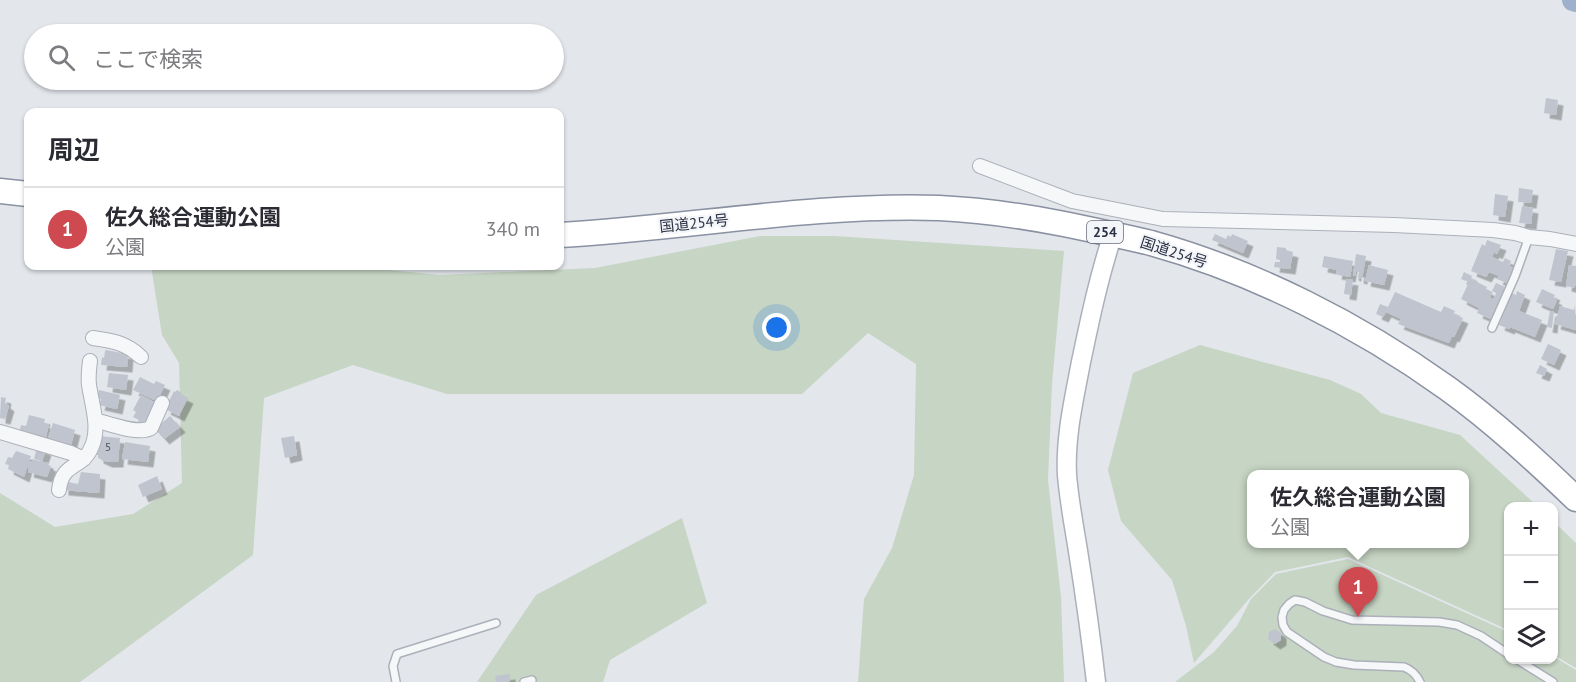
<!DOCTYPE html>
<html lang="ja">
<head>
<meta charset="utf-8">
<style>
	:root { --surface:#fff; --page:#f2f2f3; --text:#2b2b33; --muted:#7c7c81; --line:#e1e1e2; --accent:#cf4950 }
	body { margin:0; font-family:"PT Sans","Noto Sans JP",sans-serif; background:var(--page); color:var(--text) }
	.controls { position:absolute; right:18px; bottom:18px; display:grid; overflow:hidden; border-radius:12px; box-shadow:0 2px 4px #0004 }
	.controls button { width:54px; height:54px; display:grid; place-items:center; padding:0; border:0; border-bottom:2px solid var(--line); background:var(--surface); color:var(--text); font:30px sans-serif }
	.you { position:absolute; left:777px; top:328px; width:21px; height:21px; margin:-15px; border:4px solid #fff; border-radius:50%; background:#1a73e8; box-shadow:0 0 0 9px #1a73e833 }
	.badge { display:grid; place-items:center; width:39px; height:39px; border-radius:50%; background:var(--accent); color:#fff; font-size:20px; font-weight:700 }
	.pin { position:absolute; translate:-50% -50px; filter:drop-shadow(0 2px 3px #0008) }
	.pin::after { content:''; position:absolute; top:32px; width:21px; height:18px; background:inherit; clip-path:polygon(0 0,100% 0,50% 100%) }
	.popup { position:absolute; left:1247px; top:470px; width:222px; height:78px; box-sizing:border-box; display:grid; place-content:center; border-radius:12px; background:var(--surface); filter:drop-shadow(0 2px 4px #0005); font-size:20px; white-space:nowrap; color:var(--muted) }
	.popup b { font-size:22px; color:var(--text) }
	.popup::after { content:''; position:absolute; left:50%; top:100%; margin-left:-12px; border:12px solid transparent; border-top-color:var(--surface) }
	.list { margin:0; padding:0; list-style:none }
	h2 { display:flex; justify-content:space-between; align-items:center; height:78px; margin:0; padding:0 24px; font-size:26px }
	h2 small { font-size:20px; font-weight:400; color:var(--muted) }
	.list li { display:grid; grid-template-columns:39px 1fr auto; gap:18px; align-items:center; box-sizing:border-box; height:84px; padding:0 24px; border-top:2px solid var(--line) }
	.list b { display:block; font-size:22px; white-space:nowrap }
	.list p { margin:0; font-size:20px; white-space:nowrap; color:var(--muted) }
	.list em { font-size:20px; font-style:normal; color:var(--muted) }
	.icon { flex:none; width:33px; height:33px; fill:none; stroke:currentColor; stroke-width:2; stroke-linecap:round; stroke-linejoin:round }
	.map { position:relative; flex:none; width:1576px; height:682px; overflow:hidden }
	.search { position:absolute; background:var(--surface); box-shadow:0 2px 4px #0004; left:24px; top:24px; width:540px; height:66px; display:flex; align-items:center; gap:15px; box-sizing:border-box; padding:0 21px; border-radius:33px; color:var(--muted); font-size:22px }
	.panel { position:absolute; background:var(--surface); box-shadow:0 2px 4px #0004; left:24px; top:108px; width:540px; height:162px; border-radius:12px }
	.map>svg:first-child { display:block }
	.green { fill:#c7d5c4; fill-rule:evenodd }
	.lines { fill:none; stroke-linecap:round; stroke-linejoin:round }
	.river { stroke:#9eb0cb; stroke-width:22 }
	.building { fill:#c0c4ce; filter:url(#shadow) }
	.lane-casing { stroke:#acb0b9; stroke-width:10 }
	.street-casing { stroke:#acb0b9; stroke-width:16 }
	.secondary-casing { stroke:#acb0b9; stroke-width:21 }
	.highway-casing { stroke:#8a91a2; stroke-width:27 }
	.lane { stroke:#f6f7f9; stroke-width:7 }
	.street { stroke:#f6f7f9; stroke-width:14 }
	.secondary { stroke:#fff; stroke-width:18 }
	.highway { stroke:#fff; stroke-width:24 }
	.labels { text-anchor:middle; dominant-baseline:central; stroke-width:4.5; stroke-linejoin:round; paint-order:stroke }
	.number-label { font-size:12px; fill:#505666 }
	.shield { fill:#f3f5f8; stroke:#676c7a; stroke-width:1.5 }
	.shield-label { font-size:14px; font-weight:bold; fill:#2b3144 }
	.street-label { font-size:15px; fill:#2b3144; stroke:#f3f5f8 }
</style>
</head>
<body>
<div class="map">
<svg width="1576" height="682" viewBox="0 0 1576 682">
	<defs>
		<filter id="shadow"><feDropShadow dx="5.5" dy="5.5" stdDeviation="0" flood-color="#0004"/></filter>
	</defs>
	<rect width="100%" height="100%" fill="#e3e6eb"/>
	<path class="green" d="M760 236H834L1064 251 1052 384 1048 480 1061 597 1064 682H858L864 599 892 548 914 475 916 364 868 333 802 394H447L353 365 264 398 253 555 80 682H0V493L55 527 133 514 182 483 179 363 162 335 151 266H348L440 275 595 268Z
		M1200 345 1330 380 1361 394 1381 413 1460 435 1537 506H1508V630L1348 557 1275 572 1249 599 1194 663 1186 626 1172 580 1121 521 1108 470 1133 373ZM1252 474H1464V544H1252Z
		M682 518 707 603 610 660 603 682H477L536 595Z
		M1554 522 1576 543V668L1554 655Z
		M1348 559 1508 632V660H1554V657L1576 670V682H1175L1214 652 1237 626 1251 599 1276 574Z"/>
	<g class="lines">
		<path class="river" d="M1573 0 1576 1"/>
	</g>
	<path class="building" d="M1546 98 1558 100 1556 115 1544 113Z
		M1519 188 1533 190 1531 203 1518 202Z
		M1495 194 1508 196 1505 217 1493 215Z
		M1522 206 1533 208 1531 224 1519 223Z
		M1215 234 1226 239 1228 235 1231 237 1232 234 1248 241 1243 253 1212 240Z
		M1487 240 1501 245 1497 254 1494 252 1492 257 1503 262 1505 258 1511 261 1509 266 1514 268 1507 283 1497 279 1499 276 1489 272 1486 277 1471 271 1482 244 1485 246Z
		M1277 247 1286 248V250L1293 252 1290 269 1274 267 1275 262H1280V260L1276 259Z
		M1556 249 1568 251 1561 282 1549 280Z
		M1356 254 1366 256 1362 279 1358 278 1359 272H1356V276L1353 275Z
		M1324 256 1353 261 1350 277 1336 274 1337 270 1322 267Z
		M1369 265 1388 270 1384 285 1365 281Z
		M1569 265 1576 266V286H1575L1574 288 1566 286Z
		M1464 272 1472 276 1471 279 1487 287 1486 289 1492 292 1490 298 1494 299 1496 293 1492 291 1496 283 1505 287 1491 319 1477 313 1479 308 1461 299 1469 282 1461 279Z
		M1346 279 1353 280 1351 295 1344 294Z
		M1542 289 1555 295 1553 298 1557 300 1553 309 1536 302Z
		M1517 291 1525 295 1519 311 1542 320 1535 337 1510 327 1509 329 1499 325 1512 293 1516 295Z
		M1395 292 1441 312 1444 306 1455 311 1453 314 1463 318 1454 337 1452 336 1449 343 1398 324 1401 319 1386 312 1383 317 1376 314 1380 304 1388 307Z
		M1575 305 1576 330 1555 324 1560 306 1574 310Z
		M1550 311H1554L1552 328 1547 327Z
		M1548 344 1561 350 1554 365 1541 359Z
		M106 350 128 354 127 367 101 365 102 357 104 358 105 351Z
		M1540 365 1547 369 1544 376 1536 373Z
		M109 373 128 375 126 390 107 387Z
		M140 377 154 384 156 381 165 385 157 401 133 390Z
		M99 390 120 395 117 409 99 405 101 399 97 398Z
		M177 390 182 393 181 395 188 398 179 416 165 409 174 391 175 392Z
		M141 395 156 403 147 422 142 424 137 423 139 420 133 417 136 412 133 410Z
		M1 397 6 398 5 403 9 406 5 419 0 418Z
		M29 415 45 419 44 423 49 424 46 437 20 430 21 425 26 426Z
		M170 416 180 427 164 439 155 429Z
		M53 423 75 430 71 445 48 438Z
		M98 436 120 438 118 462H107L98 458V455H96Z
		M294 436 297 455 285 458 281 438Z
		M125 442 150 446 148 462 122 459Z
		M37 447 46 450 42 461 34 459Z
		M16 451 31 456 29 461 32 462V459L48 463V465L51 466 47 477 28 472 29 468 27 467 24 477 8 469 9 465 5 464 8 457 12 458Z
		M81 472 100 474 99 493 63 490V481L78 484Z
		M157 476 162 489 143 497 138 485Z
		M1275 629 1281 633V640L1275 644 1268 639 1269 632Z
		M510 674V682H496L495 676Z"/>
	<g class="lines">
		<defs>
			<path id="lane" d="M1492 328 1515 276 1529 237
				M1518 660 1553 682
				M396 682 393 666 397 654 496 623
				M524 682 532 680
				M1420 682C1416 674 1412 670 1404 667L1354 665 1336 662 1324 657 1287 632 1283 625 1282 617 1284 610 1289 604 1295 600 1305 602 1323 611 1352 620 1439 622 1457 625 1481 636 1508 654"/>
			<path id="street" d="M980 166 1072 201 1163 219 1394 225 1493 230 1515 233 1529 237 1550 239 1576 244
				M93 338C114 341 126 343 141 357
				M95 420C110 424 138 435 151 428L162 403
				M0 432 71 453 84 459
				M59 490C62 461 83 470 92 446 100 427 92 405 89 385 88 377 89 369 90 361"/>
			<path id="secondary" d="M1096 682C1091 638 1085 595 1078 551 1074 526 1069 500 1067 475 1065 437 1074 399 1081 362 1090 319 1099 276 1113 234"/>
			<path id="highway" d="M0 191 28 194
				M560 235C686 228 811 204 939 208 981 210 1023 216 1064 224 1093 230 1122 236 1151 243 1255 272 1359 325 1447 388 1493 421 1535 460 1576 499"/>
		</defs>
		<use href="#lane" class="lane-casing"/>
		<use href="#street" class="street-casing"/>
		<use href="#secondary" class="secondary-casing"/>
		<use href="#highway" class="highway-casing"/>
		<use href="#lane" class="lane"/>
		<use href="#street" class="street"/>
		<use href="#secondary" class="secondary"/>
		<use href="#highway" class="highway"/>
	</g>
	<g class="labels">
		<g class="number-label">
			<text x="108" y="446">5</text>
		</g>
		<rect class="shield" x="1087" y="221" width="36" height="22" rx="4.5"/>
		<g class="shield-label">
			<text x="1105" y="232">254</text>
		</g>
		<g class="street-label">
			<text transform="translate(694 223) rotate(-6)">国道254号</text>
			<text transform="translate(1174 252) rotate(18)">国道254号</text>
		</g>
	</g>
</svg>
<div class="controls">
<button>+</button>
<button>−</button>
<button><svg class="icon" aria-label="layers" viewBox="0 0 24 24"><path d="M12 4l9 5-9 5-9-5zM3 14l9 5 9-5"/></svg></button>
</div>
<div class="you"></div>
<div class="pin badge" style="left:1358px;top:617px">1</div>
<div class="popup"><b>佐久総合運動公園</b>公園</div>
<div class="search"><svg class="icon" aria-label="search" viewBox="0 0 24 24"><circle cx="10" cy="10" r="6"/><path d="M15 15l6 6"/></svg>ここで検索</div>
<section class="panel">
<h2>周辺<small></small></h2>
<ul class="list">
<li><span class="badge">1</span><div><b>佐久総合運動公園</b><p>公園</p></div><em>340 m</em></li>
</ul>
</section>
</div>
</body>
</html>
